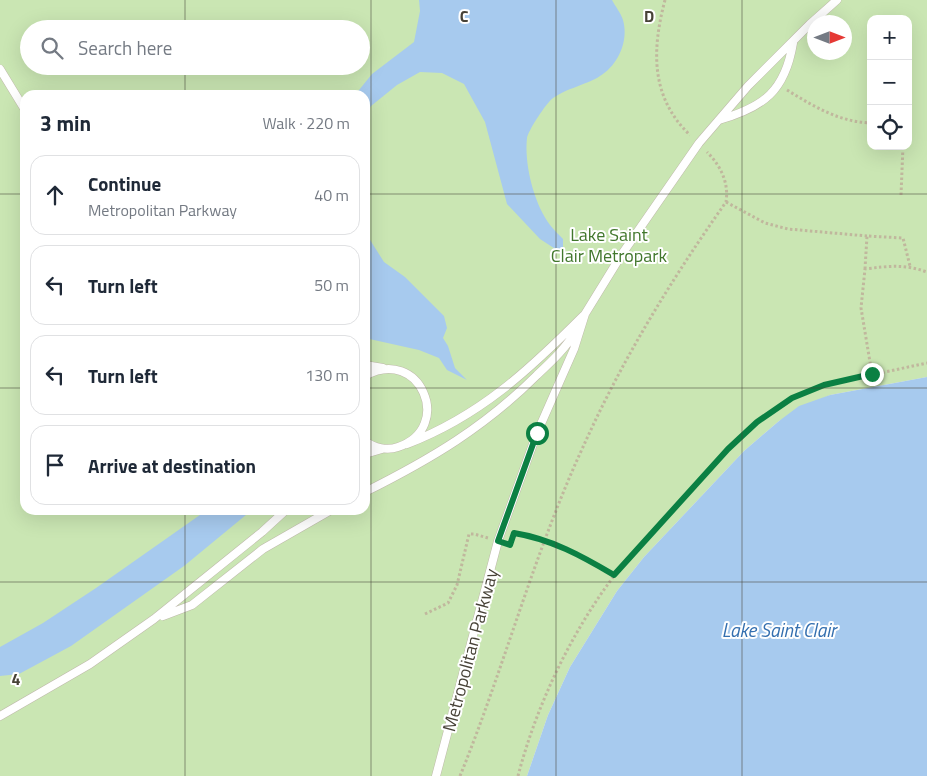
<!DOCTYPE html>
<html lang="en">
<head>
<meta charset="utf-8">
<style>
	:root { --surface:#fff; --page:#f2f2f3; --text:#1f2937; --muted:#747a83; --line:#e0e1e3 }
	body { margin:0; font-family:"Titillium Web",sans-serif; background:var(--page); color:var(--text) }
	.controls { position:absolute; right:15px; top:15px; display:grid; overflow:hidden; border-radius:10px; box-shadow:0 5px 20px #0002 }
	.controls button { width:45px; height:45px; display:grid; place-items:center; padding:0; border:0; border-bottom:1px solid var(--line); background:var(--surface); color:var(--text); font:25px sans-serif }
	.compass { position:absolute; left:807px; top:15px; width:45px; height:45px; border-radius:50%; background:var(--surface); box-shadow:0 5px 20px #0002; rotate:90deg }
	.stop { position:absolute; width:15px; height:15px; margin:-11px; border:4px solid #0b8043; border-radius:50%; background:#fff }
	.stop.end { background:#0b8043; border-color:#fff; box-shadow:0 1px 5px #0008 }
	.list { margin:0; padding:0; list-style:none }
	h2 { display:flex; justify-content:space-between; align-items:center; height:65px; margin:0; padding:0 20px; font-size:21px }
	h2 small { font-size:16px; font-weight:400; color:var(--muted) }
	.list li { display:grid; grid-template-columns:32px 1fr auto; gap:15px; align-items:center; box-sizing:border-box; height:80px; margin:0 10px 10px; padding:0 10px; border:1px solid var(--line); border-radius:15px }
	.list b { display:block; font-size:19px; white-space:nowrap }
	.list p { margin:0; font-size:16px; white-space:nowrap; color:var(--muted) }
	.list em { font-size:16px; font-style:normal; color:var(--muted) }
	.icon { flex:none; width:28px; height:28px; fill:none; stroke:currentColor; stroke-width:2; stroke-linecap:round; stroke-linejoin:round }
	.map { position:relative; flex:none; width:927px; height:776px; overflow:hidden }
	.search { position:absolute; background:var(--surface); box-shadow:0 5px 20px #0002; left:20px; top:20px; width:350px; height:55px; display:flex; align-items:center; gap:12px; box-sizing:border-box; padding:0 18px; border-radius:28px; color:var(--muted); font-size:19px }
	.panel { position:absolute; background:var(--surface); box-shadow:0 5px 20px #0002; left:20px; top:90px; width:350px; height:425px; border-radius:15px }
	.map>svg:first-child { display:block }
	.green { fill:#cae6b3; fill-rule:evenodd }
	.water { fill:#a7caee }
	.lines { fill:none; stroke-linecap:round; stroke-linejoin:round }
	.service-casing { stroke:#bfbaab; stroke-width:9 }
	.path { stroke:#c0b79d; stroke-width:3; stroke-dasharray:2.5 2.5; stroke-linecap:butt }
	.service { stroke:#fff; stroke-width:8 }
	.route { stroke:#0b8043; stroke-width:6 }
	.grid { fill:none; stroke:#474237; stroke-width:1; stroke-opacity:0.55 }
	.labels { text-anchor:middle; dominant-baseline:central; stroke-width:4; stroke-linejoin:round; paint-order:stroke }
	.park-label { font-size:18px; fill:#41772c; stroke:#fff }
	.street-label { font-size:18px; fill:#474237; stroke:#fff }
	.water-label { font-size:19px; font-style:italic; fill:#346faf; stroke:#fff }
	.grid-label { font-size:16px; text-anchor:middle; font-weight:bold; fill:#474237; stroke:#fff; stroke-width:4; stroke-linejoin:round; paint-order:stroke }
</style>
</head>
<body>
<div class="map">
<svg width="927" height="776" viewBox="0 0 927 776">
	<rect width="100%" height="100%" fill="#f4f1e8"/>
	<path class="green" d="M0 0H927V377L830 395 779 421 744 451 644 557 617 591 570 667 548 715 527 776H0ZM871 19H908V146H871ZM814 22H844V52H814ZM29 29H361V66H29ZM25 95H365V510H25Z"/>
	<path class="water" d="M419 0H612C615 6 621 13 623 20 629 41 618 65 600 76 587 85 559 90 549 102 544 107 528 131 527 138 524 164 534 204 550 225 554 230 559 235 563 239V254L540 239 507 204 485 122 464 84 442 73 420 72 397 85 371 106 365 115V95H355L372 74 414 42 420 11Z
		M365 232 384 262 405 277 444 316 447 328 443 338 448 346 455 368 467 380 447 370 439 358 419 350 365 338Z
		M927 377V776H527L548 715 570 667 617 591 644 557 744 451 779 421 799 406 830 395Z
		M207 510H252L184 566 71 646 19 674 0 676V647L43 623 96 588Z"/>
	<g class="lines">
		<defs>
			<path id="service" d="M0 69 25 110
				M719 120C764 107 785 91 793 43
				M365 365 383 368
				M365 376C420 345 455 428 398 447 387 451 374 448 365 441
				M407 444C480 416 529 370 583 316
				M365 454 382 449
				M365 492C431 459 485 427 537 375 552 361 567 347 577 329
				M163 616 192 605 263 549 331 510
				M0 716 90 664 154 619 262 532 286 510
				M436 776 498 541 537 433 574 349 585 314 622 254 699 143 748 86 810 24 837 0"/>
		</defs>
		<use href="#service" class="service-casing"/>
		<path class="path" d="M665 0C652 49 650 97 690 135
			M787 90C813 106 839 122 871 123
			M901 195 903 146
			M726 202 765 223 788 229 867 236
			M865 269 867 236 903 238 910 266
			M872 374 861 308 865 269C889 266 904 264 927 272
			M513 535 514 533C551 539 582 556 614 575
			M425 614 448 603 457 585 469 534H474L488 538
			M460 776C504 668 534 553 583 447 622 360 671 280 726 202 729 183 721 166 707 152
			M518 776C538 699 578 618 629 557L728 449 757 422 792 398 824 385 927 363"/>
		<use href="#service" class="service"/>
	</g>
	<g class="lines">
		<path class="route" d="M537 433 498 541 510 545 514 533C551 539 582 556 614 575L728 449 757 422 792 398 824 385 872 374"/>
	</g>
	<path class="grid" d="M185 0V29M371 0V776M556 0V776M742 0V776M185 66V95M0 194H25M365 194H927M0 388H25M365 388H927M185 510V776M0 582H927"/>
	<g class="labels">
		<g class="park-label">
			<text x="609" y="234">Lake Saint<tspan x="609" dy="21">Clair Metropark</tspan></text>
		</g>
		<g class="street-label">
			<text transform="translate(470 650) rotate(-75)">Metropolitan Parkway</text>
		</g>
		<g class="water-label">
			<text x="779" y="629">Lake Saint Clair</text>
		</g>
	</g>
	<g class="grid-label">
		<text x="464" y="22">C</text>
		<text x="649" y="22">D</text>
		<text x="16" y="685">4</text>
	</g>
</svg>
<div class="controls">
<button>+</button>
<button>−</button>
<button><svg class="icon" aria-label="locate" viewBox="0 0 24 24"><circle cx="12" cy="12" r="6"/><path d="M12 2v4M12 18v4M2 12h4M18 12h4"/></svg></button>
</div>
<svg class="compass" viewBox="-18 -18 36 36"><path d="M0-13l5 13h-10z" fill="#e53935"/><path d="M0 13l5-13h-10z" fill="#747a83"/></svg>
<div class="stop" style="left:537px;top:433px"></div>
<div class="stop end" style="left:872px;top:374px"></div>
<div class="search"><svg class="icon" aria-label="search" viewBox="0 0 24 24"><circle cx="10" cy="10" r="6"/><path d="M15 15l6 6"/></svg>Search here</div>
<section class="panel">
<h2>3 min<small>Walk · 220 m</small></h2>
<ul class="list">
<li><svg class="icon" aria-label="ahead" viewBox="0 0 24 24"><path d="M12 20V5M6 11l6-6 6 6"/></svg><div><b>Continue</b><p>Metropolitan Parkway</p></div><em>40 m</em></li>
<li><svg class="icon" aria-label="left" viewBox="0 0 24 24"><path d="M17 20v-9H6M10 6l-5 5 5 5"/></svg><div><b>Turn left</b></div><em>50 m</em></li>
<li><svg class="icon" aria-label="left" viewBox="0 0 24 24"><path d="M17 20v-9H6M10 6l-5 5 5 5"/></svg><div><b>Turn left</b></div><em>130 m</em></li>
<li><svg class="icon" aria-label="arrive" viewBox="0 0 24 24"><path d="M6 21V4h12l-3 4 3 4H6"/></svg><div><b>Arrive at destination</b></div></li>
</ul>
</section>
</div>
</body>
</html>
